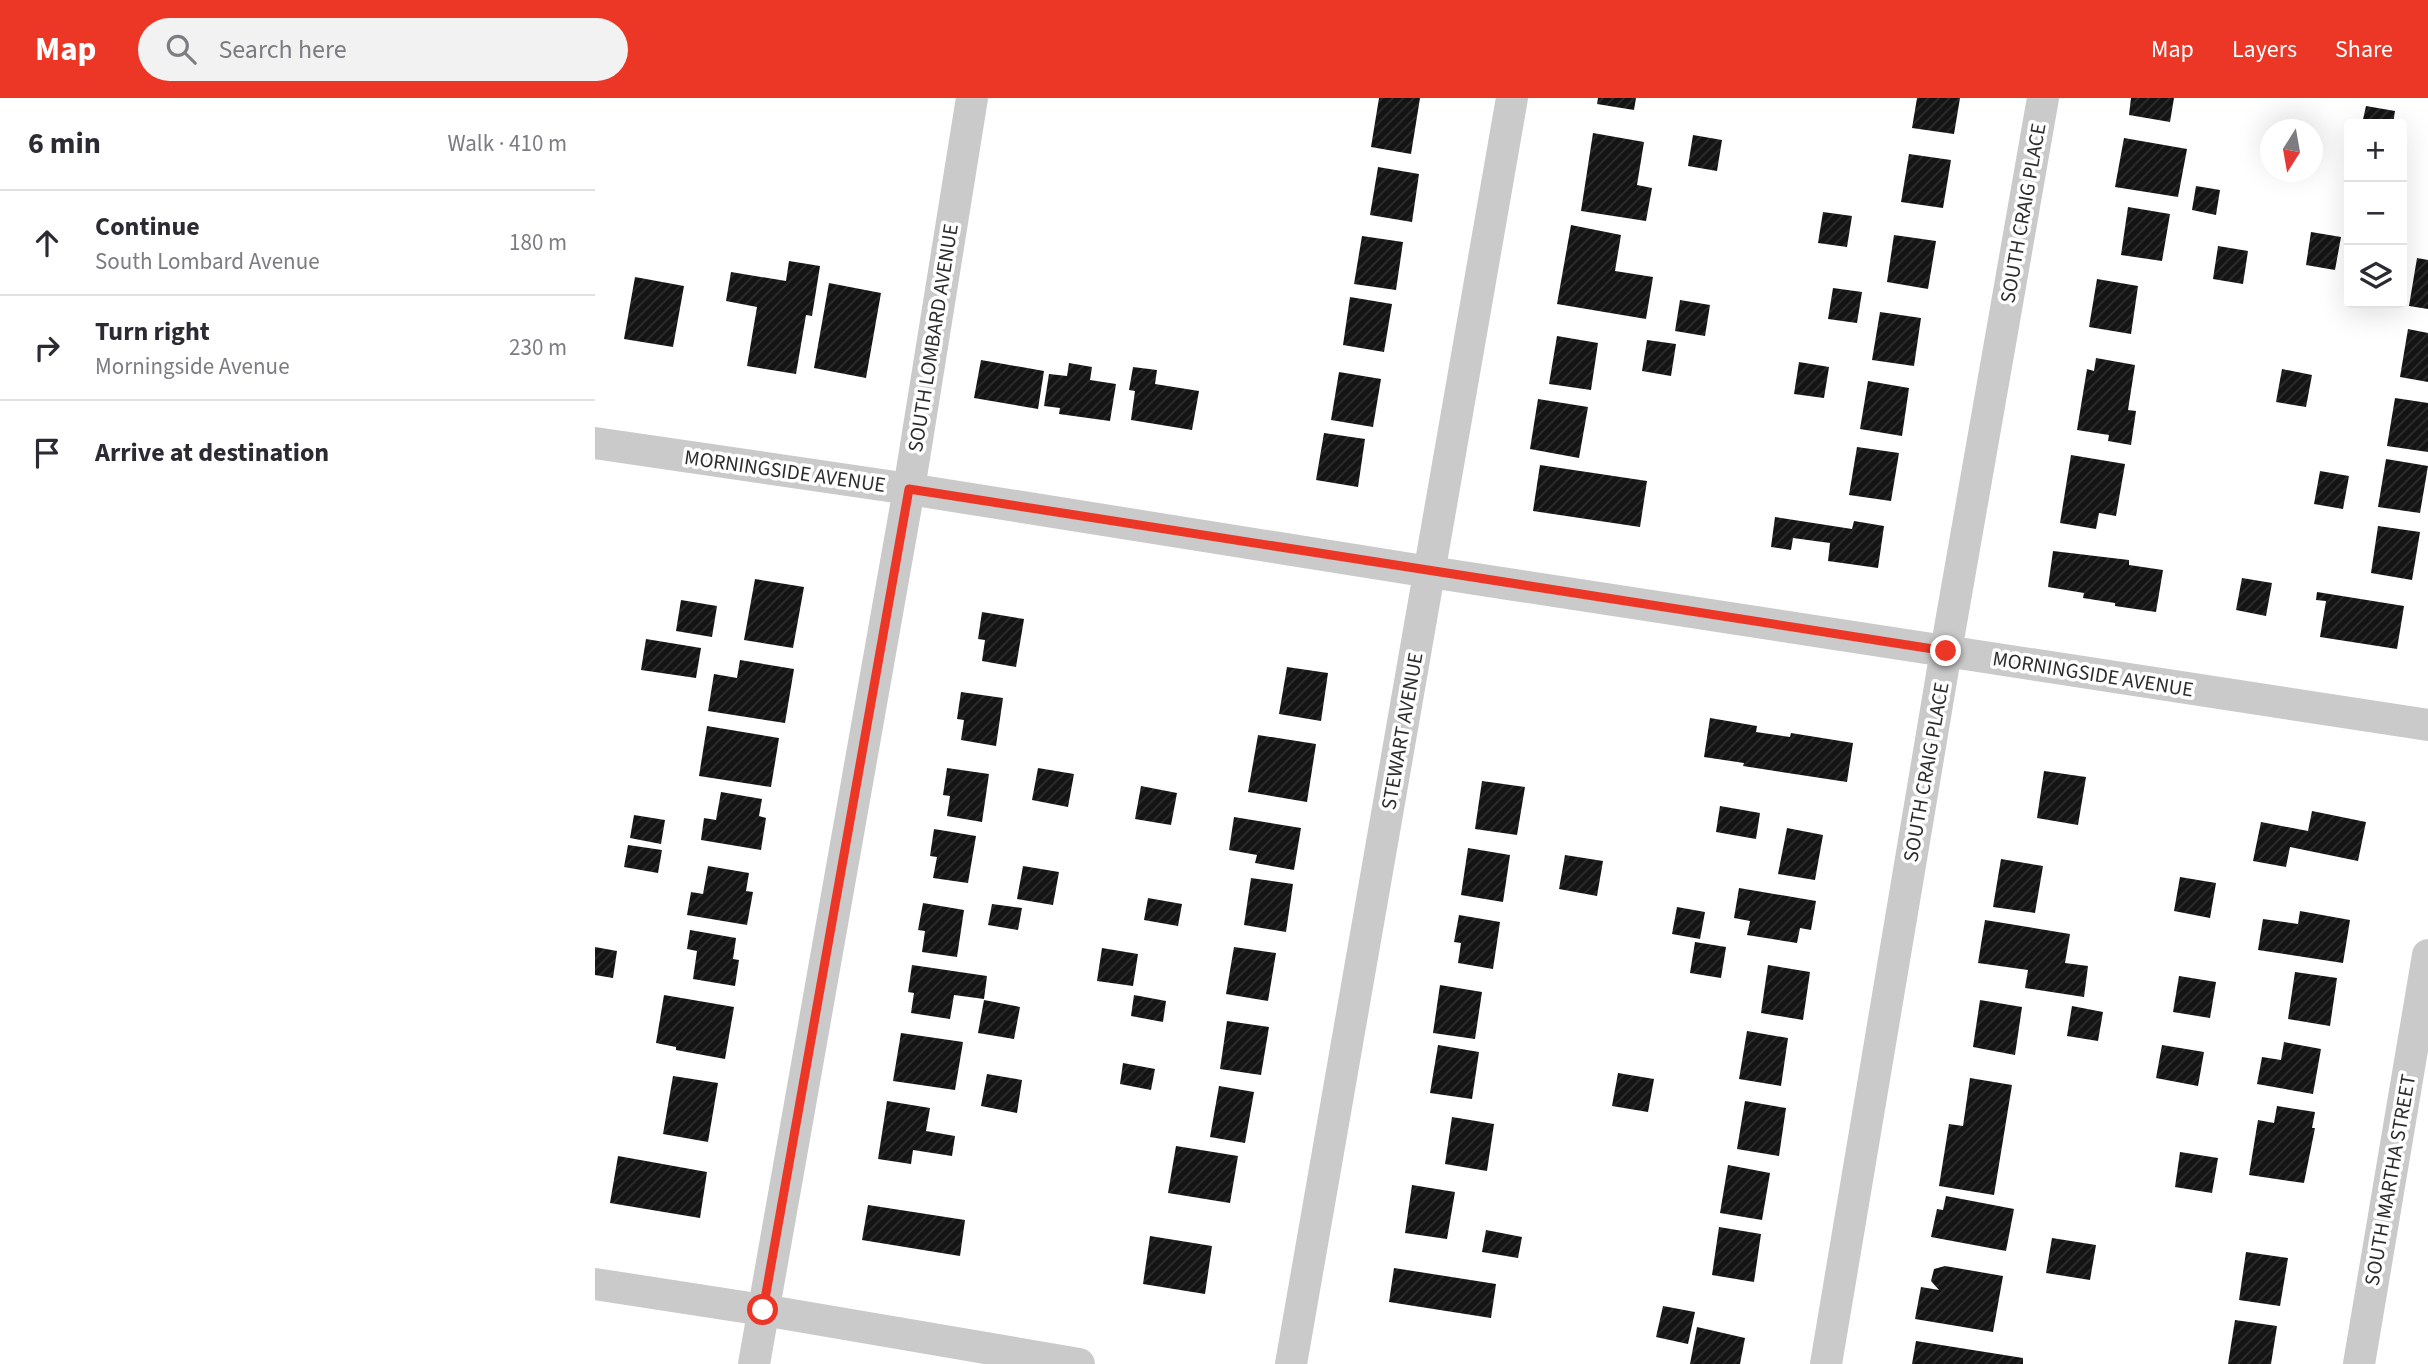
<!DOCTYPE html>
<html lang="en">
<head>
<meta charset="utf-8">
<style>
	:root { --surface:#fff; --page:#f2f2f3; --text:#2b2b33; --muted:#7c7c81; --line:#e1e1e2; --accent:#ec3626 }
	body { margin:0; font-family:"Source Sans 3",sans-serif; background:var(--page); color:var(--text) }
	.controls { position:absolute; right:21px; top:21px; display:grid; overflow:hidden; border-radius:7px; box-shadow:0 7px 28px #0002 }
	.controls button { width:63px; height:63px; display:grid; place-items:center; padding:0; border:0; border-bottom:2px solid var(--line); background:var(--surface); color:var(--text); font:35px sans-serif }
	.compass { position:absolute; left:1665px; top:21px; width:63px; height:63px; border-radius:50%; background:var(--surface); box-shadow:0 7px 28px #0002; rotate:191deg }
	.stop { position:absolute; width:21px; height:21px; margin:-16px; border:5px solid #ec3626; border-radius:50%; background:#fff }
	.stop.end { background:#ec3626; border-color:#fff; box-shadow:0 2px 7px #0008 }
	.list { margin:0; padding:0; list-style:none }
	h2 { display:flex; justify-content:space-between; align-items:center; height:91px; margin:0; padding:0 28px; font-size:30px }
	h2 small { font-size:23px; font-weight:400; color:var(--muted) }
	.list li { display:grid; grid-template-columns:46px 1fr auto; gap:21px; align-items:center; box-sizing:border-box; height:105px; padding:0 28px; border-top:2px solid var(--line) }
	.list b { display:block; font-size:26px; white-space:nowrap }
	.list p { margin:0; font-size:23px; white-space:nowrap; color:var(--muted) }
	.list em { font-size:23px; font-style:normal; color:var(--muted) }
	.icon { flex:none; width:38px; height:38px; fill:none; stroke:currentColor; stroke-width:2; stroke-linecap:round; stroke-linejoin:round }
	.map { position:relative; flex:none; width:1833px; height:1266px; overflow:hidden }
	header { display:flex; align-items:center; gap:42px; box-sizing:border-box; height:98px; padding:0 35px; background:var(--accent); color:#fff }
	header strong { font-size:33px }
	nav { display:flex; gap:38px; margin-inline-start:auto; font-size:24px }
	.search { width:490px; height:63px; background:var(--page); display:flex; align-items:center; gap:18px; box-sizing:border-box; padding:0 24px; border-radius:38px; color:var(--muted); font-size:26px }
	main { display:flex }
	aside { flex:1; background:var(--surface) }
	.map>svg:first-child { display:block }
	.building { fill:url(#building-hatch) }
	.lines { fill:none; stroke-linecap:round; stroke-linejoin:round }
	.street { stroke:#cacaca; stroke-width:32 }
	.route { stroke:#ec3626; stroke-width:9 }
	.labels { text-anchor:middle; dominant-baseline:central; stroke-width:7; stroke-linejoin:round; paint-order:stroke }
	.street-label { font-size:21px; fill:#2d2d2d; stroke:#fff }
</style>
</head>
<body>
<header>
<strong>Map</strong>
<div class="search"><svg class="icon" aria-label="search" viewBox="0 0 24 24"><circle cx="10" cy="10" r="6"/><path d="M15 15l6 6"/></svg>Search here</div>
<nav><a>Map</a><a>Layers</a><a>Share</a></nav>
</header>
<main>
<aside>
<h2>6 min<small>Walk · 410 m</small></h2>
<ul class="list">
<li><svg class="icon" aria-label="ahead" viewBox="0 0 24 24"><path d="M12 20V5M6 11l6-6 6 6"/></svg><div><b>Continue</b><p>South Lombard Avenue</p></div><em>180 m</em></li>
<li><svg class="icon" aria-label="right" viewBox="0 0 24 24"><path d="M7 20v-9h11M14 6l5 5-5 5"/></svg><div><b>Turn right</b><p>Morningside Avenue</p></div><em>230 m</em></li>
<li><svg class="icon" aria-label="arrive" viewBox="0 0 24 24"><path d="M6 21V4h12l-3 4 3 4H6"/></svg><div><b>Arrive at destination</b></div></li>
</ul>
</aside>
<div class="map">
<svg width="1833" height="1266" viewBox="0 0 1833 1266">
	<defs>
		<pattern id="building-hatch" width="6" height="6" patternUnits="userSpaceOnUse" patternTransform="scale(1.75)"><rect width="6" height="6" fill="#141414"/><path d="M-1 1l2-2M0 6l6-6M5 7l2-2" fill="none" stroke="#2e2e2e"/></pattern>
	</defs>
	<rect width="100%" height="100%" fill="#fff"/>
	<path class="building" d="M784 0H825L816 56 776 49Z
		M1003 0H1041L1039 12 1002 6Z
		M1322 0H1365L1359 36 1317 30Z
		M1536 0H1579L1575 24 1534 17Z
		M1771 8 1800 13 1798 26H1767Z
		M998 35 1049 44 1042 87 1057 90 1051 123 986 113Z
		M1098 37 1127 42 1122 73 1093 68Z
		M1529 40 1592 51 1583 99 1520 89Z
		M1314 56 1356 62 1348 110 1306 104Z
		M783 69 824 76 817 124 775 117Z
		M1601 88 1625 92 1621 117 1597 112Z
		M1533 109 1575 116 1567 163 1526 157Z
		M1228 114 1257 118 1252 149 1223 145Z
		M976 127 1026 137 1020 173 1058 179 1051 221 962 206Z
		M1716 134 1746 139 1740 172 1711 167Z
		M1299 137 1341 143 1333 191 1292 184Z
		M767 138 808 144 801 192 759 186Z
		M1623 148 1653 153 1648 186 1618 181Z
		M1822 160 1833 162V211L1814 208Z
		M194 163 225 168 217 218 211 217 201 276 152 268 162 209 131 203 136 174 191 183Z
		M40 179 89 188 78 249 29 241Z
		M1502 181 1543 188 1536 236 1494 229Z
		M234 185 286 195 271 280 219 270Z
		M1238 190 1267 194 1262 225 1233 221Z
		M755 199 797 206 789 254 748 247Z
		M1085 202 1115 207 1110 238 1080 233Z
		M1285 214 1326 220 1319 268 1277 262Z
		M1813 231 1833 235V284L1805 279Z
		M962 238 1003 245 996 292 954 286Z
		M1052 242 1081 246 1076 278 1047 273Z
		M1501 260 1540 267 1533 312 1541 313 1536 347 1513 343 1514 337 1482 332 1492 271 1499 273Z
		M386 262 449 273 443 311 379 300Z
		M1204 264 1234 269 1229 300 1199 296Z
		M474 265 497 269 495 282 521 286 515 323 464 316 465 310 449 308 454 276 472 278Z
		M538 269 562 272 560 286 604 293 597 332 536 322 540 293 534 292Z
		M1687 271 1717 277 1711 309 1681 304Z
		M744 274 786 281 778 329 736 322Z
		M1273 283 1314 290 1307 338 1265 331Z
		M1800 300 1833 305V354L1792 348Z
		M943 301 993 309 984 360 935 351Z
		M729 335 770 341 763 389 721 382Z
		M1262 349 1304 355 1296 403 1254 397Z
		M1476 357 1530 366 1521 418 1504 415 1501 431 1465 425Z
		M1791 361 1833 368 1825 415 1783 409Z
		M945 367 1052 383 1045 429 938 413Z
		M1725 373 1754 378 1748 411 1719 406Z
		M1180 419 1257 431 1259 423 1289 428 1283 470 1233 463 1235 445 1198 440 1196 452 1176 449Z
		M1783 428 1825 434 1817 482 1776 475Z
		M1458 453 1534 462V467L1568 472 1561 514 1520 508V505L1488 500 1489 495 1453 489Z
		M1647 480 1677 485 1671 518 1641 512Z
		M160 481 209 489 198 550 149 542Z
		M1722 494 1809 508 1802 551 1725 539 1731 503 1721 502Z
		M86 502 122 508 117 539 81 533Z
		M387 514 429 521 421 569 387 563 390 542 383 541Z
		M51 541 106 550 101 580 46 572Z
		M145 562 199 571 190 625 113 613 119 576 142 580Z
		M692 569 733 575 726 623 684 616Z
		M366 594 408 600 401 648 366 642 369 622 362 621Z
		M1115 620 1162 628 1161 634 1195 639 1196 635 1258 645 1252 684 1148 668 1149 665 1109 659Z
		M112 628 184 640 176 689 104 678Z
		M663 637 721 646 712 704 653 694Z
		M352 670 394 676 387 724 352 718 355 698 348 697Z
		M443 670 479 676 473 709 437 702Z
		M1449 673 1491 679 1483 727 1442 720Z
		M887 683 930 689 922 737 880 731Z
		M546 688 582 695 576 727 540 721Z
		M126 694 167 701 164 718 171 720 166 752 106 742 109 720 121 722Z
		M1125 708 1165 715 1161 741 1121 734Z
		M1717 713 1771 724 1763 763 1695 749 1691 769 1658 763 1666 724 1713 733Z
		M39 717 70 722 66 746 35 740Z
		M639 719 706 730 699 772 660 765 662 757 634 752Z
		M1192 730 1228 737 1220 782 1183 776Z
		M339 731 381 738 373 785 338 780 342 759 335 758Z
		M33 747 67 752 63 775 29 769Z
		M873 750 915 757 908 804 866 797Z
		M970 757 1008 763 1002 798 964 791Z
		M1406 761 1448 768 1440 815 1398 809Z
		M113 768 154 775 151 793 158 794 152 827 92 817 96 794 108 796Z
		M428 768 464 774 458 807 422 801Z
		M1585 779 1621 785 1615 820 1579 813Z
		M656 780 698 786 691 834 649 827Z
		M1144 790 1221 803 1216 832 1205 830 1202 845 1152 837 1155 823 1139 820Z
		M553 800 587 806 583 828 549 822Z
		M328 805 369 812 362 859 327 854 330 833 323 832Z
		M397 806 427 810 423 832 393 827Z
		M1082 809 1110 814 1105 841 1077 836Z
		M1705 813 1755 822 1748 865 1663 852 1668 821 1703 826Z
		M864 817 905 824 898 871 863 865 866 845 859 844Z
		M1390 822 1475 836 1470 865 1493 868 1489 899 1430 890 1433 872 1383 865Z
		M95 832 141 840 138 861 144 862 140 888 98 881 102 853 92 851Z
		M1100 844 1131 849 1126 880 1095 875Z
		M0 849 22 853 18 880 0 877Z
		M639 849 681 855 673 903 631 896Z
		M507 850 543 856 538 888 502 883Z
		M317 867 392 878 389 901 359 897 355 921 316 915 319 895 313 894Z
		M1173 867 1215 874 1208 922 1166 915Z
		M1700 874 1742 880 1735 928 1693 921Z
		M1584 878 1621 884 1615 920 1578 914Z
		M845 887 887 894 880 941 838 935Z
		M69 897 139 909 130 961 81 952V949L61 945Z
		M539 897 571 903 568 924 536 918Z
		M389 902 425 909 419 941 383 935Z
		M1385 902 1427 909 1420 957 1378 949Z
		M1477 908 1508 914 1503 943 1472 938Z
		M632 923 674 929 666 977 625 971Z
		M1152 933 1193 940 1186 988 1144 981Z
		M306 935 368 944 360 992 298 983Z
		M1689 944 1726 951 1718 996 1662 986 1667 959 1686 962Z
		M843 947 884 954 877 1001 835 995Z
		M1567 947 1609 954 1603 988 1561 980Z
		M528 965 560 971 556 992 525 986Z
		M1023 975 1059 981 1053 1014 1017 1008Z
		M392 976 427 982 422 1015 386 1008Z
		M78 978 123 985 113 1044 68 1036Z
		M1375 980 1417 987 1399 1097 1344 1088 1354 1026 1368 1028Z
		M624 988 659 994 650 1045 615 1039Z
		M292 1003 335 1010 331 1033 360 1038 357 1058 318 1052 316 1066 283 1061Z
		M1150 1003 1191 1010 1184 1058 1142 1051Z
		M1682 1008 1720 1014 1717 1030H1720L1709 1085 1654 1077 1663 1022 1679 1025Z
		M857 1019 899 1026 892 1073 850 1066Z
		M581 1048 643 1058 635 1105 573 1095Z
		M1585 1054 1623 1060 1617 1095 1580 1089Z
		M23 1058 112 1074 105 1120 15 1105Z
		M1133 1067 1175 1075 1167 1122 1125 1115Z
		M817 1087 860 1094 852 1141 810 1135Z
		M1351 1098 1419 1111 1411 1153 1336 1139 1342 1111 1348 1112Z
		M273 1107 370 1122 365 1158 267 1142Z
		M1124 1129 1166 1136 1159 1184 1117 1177Z
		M891 1132 927 1139 923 1160 887 1154Z
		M555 1138 617 1148 610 1196 548 1186Z
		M1457 1140 1501 1147 1495 1182 1451 1175Z
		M1651 1154 1693 1160 1685 1208 1644 1202Z
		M1350 1168 1408 1178 1398 1234 1320 1221 1326 1189 1344 1192 1336 1183 1339 1171Z
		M799 1170 901 1186 896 1220 794 1204Z
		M1068 1208 1100 1214 1093 1246 1061 1239Z
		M1640 1222 1682 1228 1676 1266H1633Z
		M1102 1229 1150 1240 1145 1266H1095Z
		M1321 1243 1428 1260V1266H1317Z"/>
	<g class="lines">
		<path class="street" d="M0 345 314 391 835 474 1833 627
			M0 1186 168 1212 484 1266
			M159 1266 314 391 377 0
			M696 1266 917 0
			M1231 1266 1351 553 1448 0
			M1764 1266 1833 857"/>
	</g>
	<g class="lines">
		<path class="route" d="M168 1212 314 391 1351 553"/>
	</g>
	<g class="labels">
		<g class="street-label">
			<text transform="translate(1428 115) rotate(-80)">SOUTH CRAIG PLACE</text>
			<text transform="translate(338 240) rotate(-81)">SOUTH LOMBARD AVENUE</text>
			<text transform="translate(190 373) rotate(8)">MORNINGSIDE AVENUE</text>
			<text transform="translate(1498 576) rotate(9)">MORNINGSIDE AVENUE</text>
			<text transform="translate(807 633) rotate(-80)">STEWART AVENUE</text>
			<text transform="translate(1331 674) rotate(-80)">SOUTH CRAIG PLACE</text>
			<text transform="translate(1795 1082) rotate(-80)">SOUTH MARTHA STREET</text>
		</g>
	</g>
</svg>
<div class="controls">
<button>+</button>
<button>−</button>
<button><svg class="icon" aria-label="layers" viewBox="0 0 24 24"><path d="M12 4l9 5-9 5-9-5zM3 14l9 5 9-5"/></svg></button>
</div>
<svg class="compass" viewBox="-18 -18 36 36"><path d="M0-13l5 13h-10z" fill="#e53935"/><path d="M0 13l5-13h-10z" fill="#7c7c81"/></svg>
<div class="stop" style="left:168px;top:1212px"></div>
<div class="stop end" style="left:1351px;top:553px"></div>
</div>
</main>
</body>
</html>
